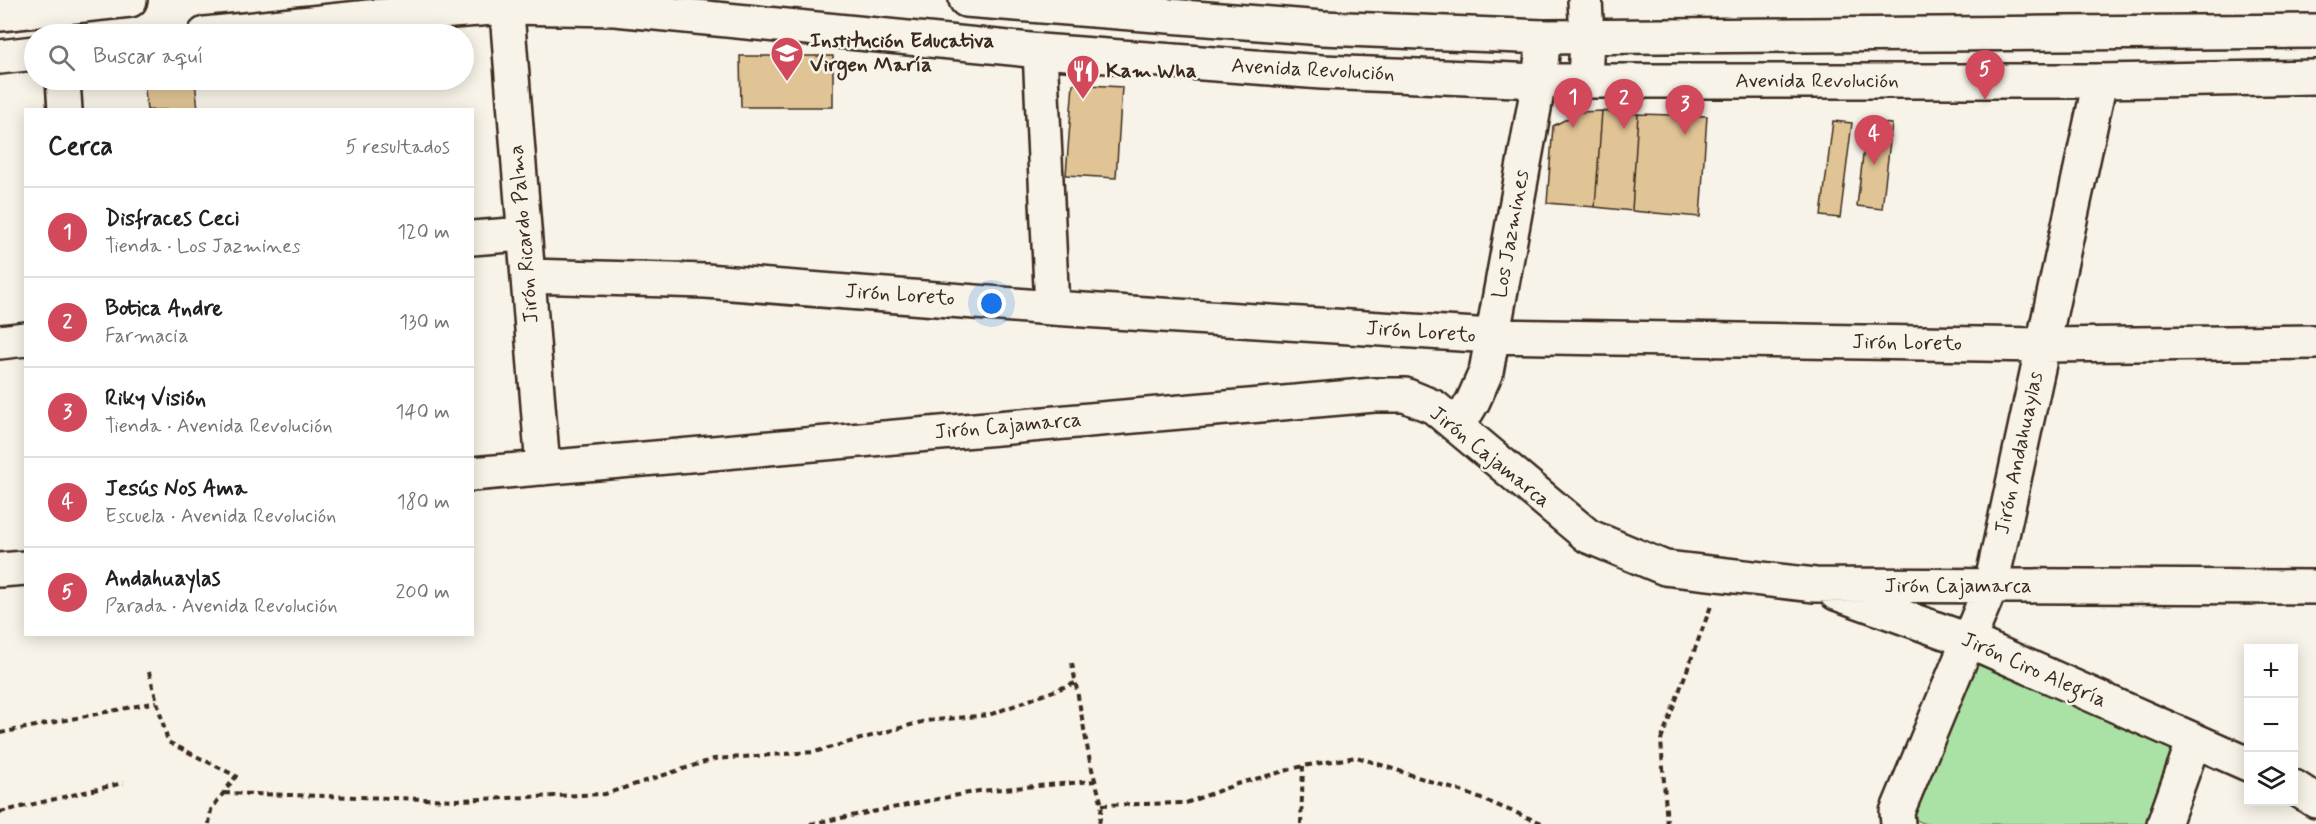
<!DOCTYPE html>
<html lang="es">
<head>
<meta charset="utf-8">
<style>
	:root { --surface:#fff; --page:#f6f6f6; --text:#202124; --muted:#757577; --line:#e0e0e0; --accent:#d1495b }
	body { margin:0; font-family:Mynerve,sans-serif; background:var(--page); color:var(--text) }
	.controls { position:absolute; right:18px; bottom:18px; display:grid; overflow:hidden; border-radius:0px; box-shadow:0 3px 15px #0003 }
	.controls button { width:54px; height:54px; display:grid; place-items:center; padding:0; border:0; border-bottom:2px solid var(--line); background:var(--surface); color:var(--text); font:30px sans-serif }
	.you { position:absolute; left:992px; top:304px; width:21px; height:21px; margin:-15px; border:4px solid #fff; border-radius:50%; background:#1a73e8; box-shadow:0 0 0 9px #1a73e833 }
	.badge { display:grid; place-items:center; width:39px; height:39px; border-radius:50%; background:var(--accent); color:#fff; font-size:20px; font-weight:700 }
	.pin { position:absolute; translate:-50% -50px; filter:drop-shadow(0 2px 3px #0008) }
	.pin::after { content:''; position:absolute; top:32px; width:21px; height:18px; background:inherit; clip-path:polygon(0 0,100% 0,50% 100%) }
	.list { margin:0; padding:0; list-style:none }
	h2 { display:flex; justify-content:space-between; align-items:center; height:78px; margin:0; padding:0 24px; font-size:26px }
	h2 small { font-size:20px; font-weight:400; color:var(--muted) }
	.list li { display:grid; grid-template-columns:39px 1fr auto; gap:18px; align-items:center; box-sizing:border-box; height:90px; padding:0 24px; border-top:2px solid var(--line) }
	.list b { display:block; font-size:22px; white-space:nowrap }
	.list p { margin:0; font-size:20px; white-space:nowrap; color:var(--muted) }
	.list em { font-size:20px; font-style:normal; color:var(--muted) }
	.icon { flex:none; width:33px; height:33px; fill:none; stroke:currentColor; stroke-width:2; stroke-linecap:round; stroke-linejoin:round }
	.map { position:relative; flex:none; width:2316px; height:824px; overflow:hidden }
	.search { position:absolute; background:var(--surface); box-shadow:0 3px 15px #0003; left:24px; top:24px; width:450px; height:66px; display:flex; align-items:center; gap:15px; box-sizing:border-box; padding:0 21px; border-radius:33px; color:var(--muted); font-size:22px }
	.panel { position:absolute; background:var(--surface); box-shadow:0 3px 15px #0003; left:24px; top:108px; width:450px; height:528px; border-radius:0px }
	.map>svg:first-child { display:block }
	.green { fill:#aae2a6; stroke:#728662; stroke-width:1.5 }
	.building { fill:#e0c495; stroke:#3b2a1e; stroke-width:1.5 }
	.lines { fill:none; stroke-linecap:round; stroke-linejoin:round }
	.minor-casing { stroke:#3b2a1e; stroke-width:38 }
	.primary-casing { stroke:#3b2a1e; stroke-width:38 }
	.path { stroke:#3b2a1e; stroke-width:4; stroke-dasharray:6 4.5; stroke-linecap:butt }
	.minor { stroke:#f7f3e8; stroke-width:33 }
	.primary { stroke:#f7f3e8; stroke-width:33 }
	.labels { text-anchor:middle; dominant-baseline:central; stroke-width:5; stroke-linejoin:round; paint-order:stroke }
	.poi-label { font-size:21px; font-weight:bold; fill:#3b2a1e; stroke:#f7f3e8; text-anchor:start }
	.street-label { font-size:21px; fill:#3b2a1e; stroke:#f7f3e8 }
</style>
</head>
<body>
<div class="map">
<svg width="2316" height="824" viewBox="0 0 2316 824">
	<rect width="100%" height="100%" fill="#f7f3e8"/>
	<filter id="ink" filterUnits="userSpaceOnUse"><feTurbulence type="fractalNoise" baseFrequency=".0167" numOctaves="2"/><feDisplacementMap in="SourceGraphic" scale="12" xChannelSelector="R" yChannelSelector="G"/><feConvolveMatrix kernelMatrix="1 2 1 2 8 2 1 2 1" color-interpolation-filters="sRGB"/></filter>
	<g filter="url(#ink)">
		<path class="green" d="M1971 657 2181 747 2150 824H1925L1908 816Z"/>
		<path class="building" d="M740 56H833V107H741Z
			M144 80H195L198 110H147Z
			M1073 84 1122 87 1116 178 1066 175Z
			M1602 111 1595 207 1547 203 1553 126 1580 112Z
			M1602 111 1638 114 1632 211 1595 207Z
			M1638 114 1707 116 1700 217 1632 211Z
			M1833 121 1852 123 1840 218 1821 216Z
			M1867 122 1892 124 1882 209 1857 206Z"/>
		<g class="lines">
			<defs>
				<path id="minor" d="M506 0 543 468
					M1040 51 1052 308
					M63 80 65 110
					M1585 81 1587 37 1585 0
					M472 238 523 234
					M528 276 706 281 1052 308 1492 336 2043 345 2316 342
					M0 342 26 339
					M1458 426 1473 401 1486 372 1539 81 1544 37
					M472 474 1374 395H1405L1434 407 1588 536 1665 568 1815 585 2316 587
					M0 570 26 568
					M1836 593 1970 641 2248 764
					M2294 787 2316 801
					M1898 824 1897 812 1991 586 2100 81
					M2164 824 2194 740"/>
				<path id="primary" d="M966 0 1322 28 1544 37 2316 31
					M0 14 130 0
					M205 34 369 17 507 7 615 9 1040 51 1322 72 1539 81H2100L2316 77
					M0 57 34 53"/>
			</defs>
			<use href="#minor" class="minor-casing"/>
			<use href="#primary" class="primary-casing"/>
			<path class="path" d="M1072 663 1090 762 1102 805 1099 824
				M149 672 168 742 236 776 211 810 209 824
				M0 733 157 702
				M224 793 457 800 605 794 714 759 814 752 925 721 989 715 1075 683
				M1102 805 1186 803 1237 784 1303 766 1357 757 1469 794 1544 824
				M0 812 123 783
				M810 824 979 791 1095 781
				M1301 824 1303 766
				M1667 824 1661 740 1711 606"/>
			<use href="#minor" class="minor"/>
			<use href="#primary" class="primary"/>
		</g>
	</g>
	<defs>
		<symbol id="school-pin" viewBox="-11 -11 22 30"><path d="M0 17L-7.5 6A9.5 9.5 0 1 1 7.5 6Z" fill="#d1495b" stroke="#f7f3e8"/><path d="M0-5L7-2L0 1L-7-2ZM-4 1L0 2.5L4 1V4Q0 6-4 4Z" fill="#fff"/></symbol>
		<symbol id="restaurant-pin" viewBox="-11 -11 22 30"><path d="M0 17L-7.5 6A9.5 9.5 0 1 1 7.5 6Z" fill="#d1495b" stroke="#f7f3e8"/><path d="M-5-6h1v4h1v-4h1v4h1v-4h1v5L-1.5 .5V6h-2V.5L-5-1ZM5-6V6H3V1.5H1.5Q1.5-4 5-6Z" fill="#fff"/></symbol>
	</defs>
	<g fill-rule="evenodd">
		<use href="#school-pin" x="768" y="34" width="38" height="52"/>
		<use href="#restaurant-pin" x="1064" y="52" width="38" height="52"/>
	</g>
	<g class="labels">
		<g class="poi-label">
			<text x="810" y="41">Institución Educativa<tspan x="810" dy="24">Virgen María</tspan></text>
			<text x="1106" y="71">Kam Wha</text>
		</g>
		<g class="street-label">
			<text transform="translate(1313 70) rotate(3)">Avenida Revolución</text>
			<text x="1817" y="81">Avenida Revolución</text>
			<text transform="translate(524 234) rotate(-95)">Jirón Ricardo Palma</text>
			<text transform="translate(1511 234) rotate(-80)">Los Jazmines</text>
			<text transform="translate(900 295) rotate(4)">Jirón Loreto</text>
			<text transform="translate(1421 332) rotate(4)">Jirón Loreto</text>
			<text transform="translate(1907 343) rotate(1)">Jirón Loreto</text>
			<text transform="translate(1008 426) rotate(-5)">Jirón Cajamarca</text>
			<text transform="translate(2019 453) rotate(-78)">Jirón Andahuaylas</text>
			<text transform="translate(1490 457) rotate(39)">Jirón Cajamarca</text>
			<text x="1958" y="586">Jirón Cajamarca</text>
			<text transform="translate(2034 670) rotate(24)">Jirón Ciro Alegría</text>
		</g>
	</g>
</svg>
<div class="controls">
<button>+</button>
<button>−</button>
<button><svg class="icon" aria-label="layers" viewBox="0 0 24 24"><path d="M12 4l9 5-9 5-9-5zM3 14l9 5 9-5"/></svg></button>
</div>
<div class="you"></div>
<div class="pin badge" style="left:1573px;top:128px">1</div>
<div class="pin badge" style="left:1624px;top:129px">2</div>
<div class="pin badge" style="left:1685px;top:135px">3</div>
<div class="pin badge" style="left:1874px;top:165px">4</div>
<div class="pin badge" style="left:1985px;top:100px">5</div>
<div class="search"><svg class="icon" aria-label="search" viewBox="0 0 24 24"><circle cx="10" cy="10" r="6"/><path d="M15 15l6 6"/></svg>Buscar aquí</div>
<section class="panel">
<h2>Cerca<small>5 resultados</small></h2>
<ul class="list">
<li><span class="badge">1</span><div><b>Disfraces Ceci</b><p>Tienda · Los Jazmines</p></div><em>120 m</em></li>
<li><span class="badge">2</span><div><b>Botica Andre</b><p>Farmacia</p></div><em>130 m</em></li>
<li><span class="badge">3</span><div><b>Riky Visión</b><p>Tienda · Avenida Revolución</p></div><em>140 m</em></li>
<li><span class="badge">4</span><div><b>Jesús Nos Ama</b><p>Escuela · Avenida Revolución</p></div><em>180 m</em></li>
<li><span class="badge">5</span><div><b>Andahuaylas</b><p>Parada · Avenida Revolución</p></div><em>200 m</em></li>
</ul>
</section>
</div>
</body>
</html>
